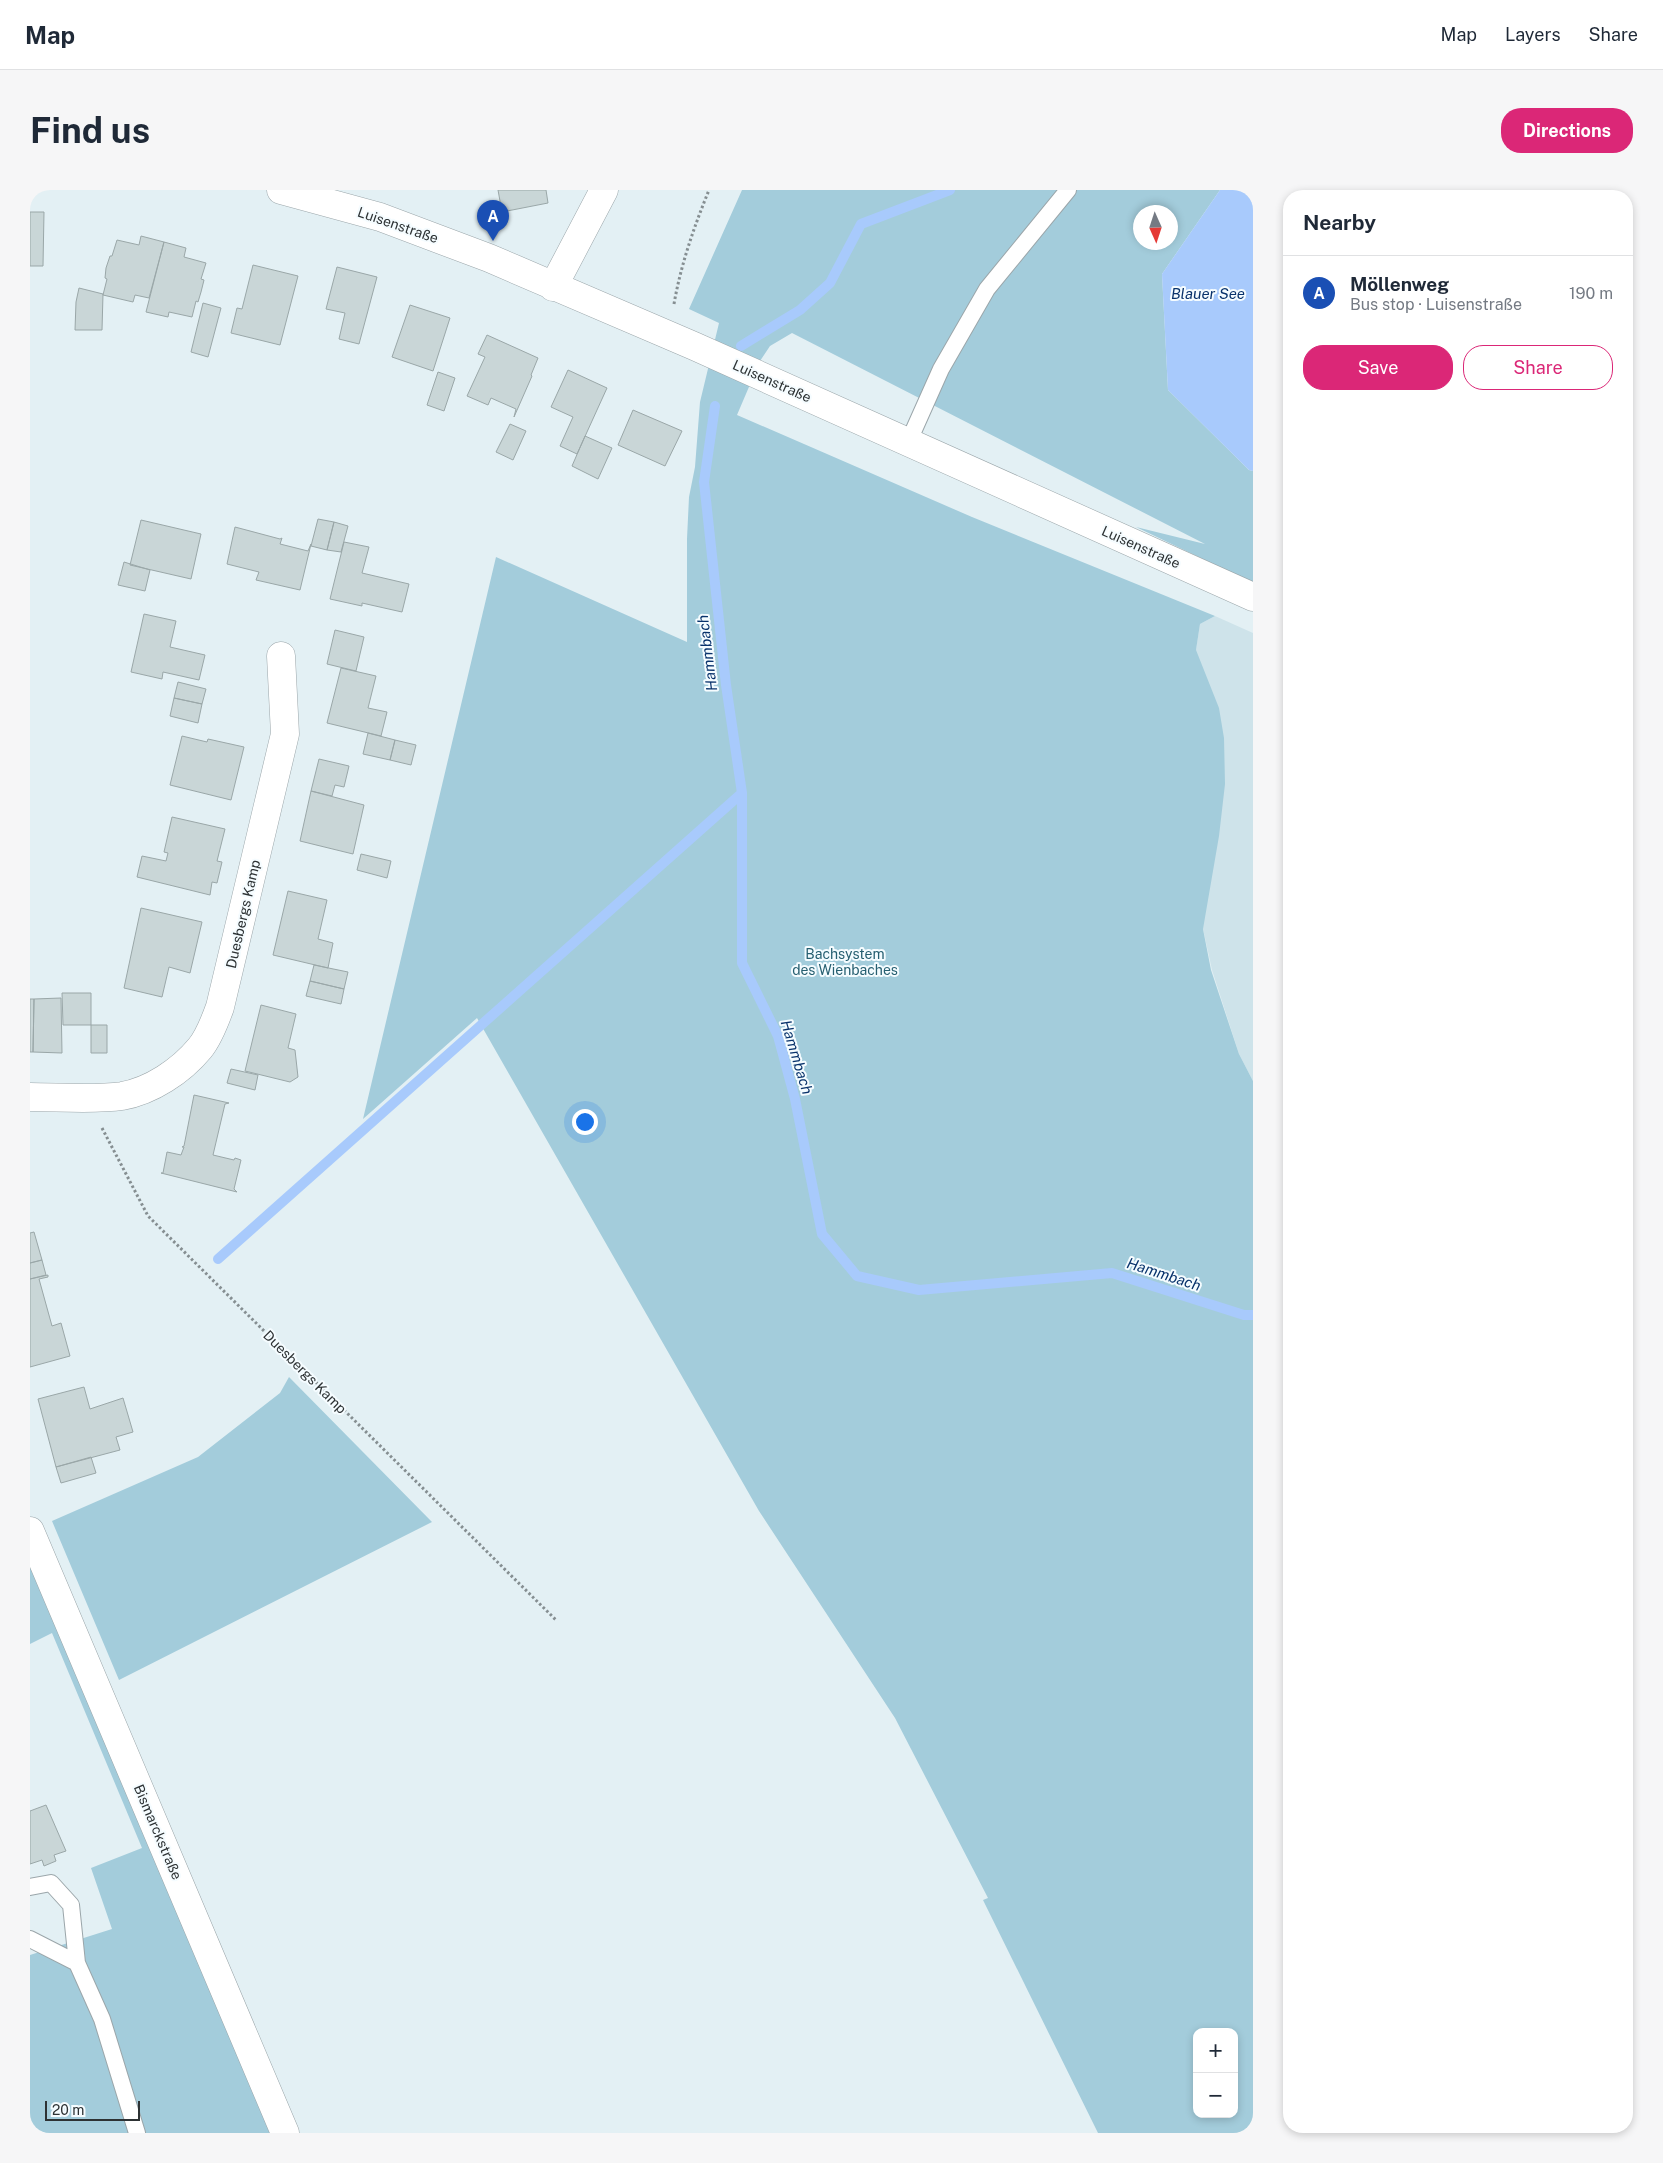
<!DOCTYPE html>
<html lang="en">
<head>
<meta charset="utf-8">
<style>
	:root { --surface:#fff; --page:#f6f6f7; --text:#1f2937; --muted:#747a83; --line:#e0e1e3; --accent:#db2777 }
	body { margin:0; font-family:"Public Sans",sans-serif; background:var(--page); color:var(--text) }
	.controls { position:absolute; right:15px; bottom:15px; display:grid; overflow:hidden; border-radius:10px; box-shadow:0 2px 8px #0003 }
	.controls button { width:45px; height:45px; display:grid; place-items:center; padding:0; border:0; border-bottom:1px solid var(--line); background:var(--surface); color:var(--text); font:25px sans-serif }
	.compass { position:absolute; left:1103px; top:15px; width:45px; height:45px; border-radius:50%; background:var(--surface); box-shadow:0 2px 8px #0003; rotate:177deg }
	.scale { position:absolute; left:15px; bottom:12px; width:95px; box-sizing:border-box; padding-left:5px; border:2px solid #2d3234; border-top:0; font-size:14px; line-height:18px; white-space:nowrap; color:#2d3234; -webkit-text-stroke:4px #f5fcff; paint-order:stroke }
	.you { position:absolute; left:554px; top:931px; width:18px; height:18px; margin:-12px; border:4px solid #fff; border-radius:50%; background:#1a73e8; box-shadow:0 0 0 8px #1a73e833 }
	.badge { display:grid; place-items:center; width:32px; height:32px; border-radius:50%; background:var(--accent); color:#fff; font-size:16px; font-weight:700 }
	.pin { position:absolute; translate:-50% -41px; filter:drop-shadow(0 1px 2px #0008) }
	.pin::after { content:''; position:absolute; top:26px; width:18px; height:15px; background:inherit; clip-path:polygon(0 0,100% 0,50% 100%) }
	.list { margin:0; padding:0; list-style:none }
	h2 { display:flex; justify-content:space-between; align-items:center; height:65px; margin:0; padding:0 20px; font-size:21px }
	h2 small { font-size:16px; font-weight:400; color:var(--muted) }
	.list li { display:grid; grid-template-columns:32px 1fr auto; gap:15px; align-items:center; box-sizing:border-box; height:75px; padding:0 20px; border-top:1px solid var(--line) }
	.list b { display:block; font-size:19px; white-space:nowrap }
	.list p { margin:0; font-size:16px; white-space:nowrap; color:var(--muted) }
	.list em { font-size:16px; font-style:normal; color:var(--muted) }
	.actions { display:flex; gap:10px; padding:15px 20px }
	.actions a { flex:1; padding:11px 0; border:1px solid var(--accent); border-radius:20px; text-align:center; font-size:18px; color:var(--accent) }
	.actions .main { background:var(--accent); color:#fff }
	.map { position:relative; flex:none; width:1223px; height:1943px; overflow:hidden; border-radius:20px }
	header { display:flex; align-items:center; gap:30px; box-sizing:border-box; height:70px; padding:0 25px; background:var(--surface); border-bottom:1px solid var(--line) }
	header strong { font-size:24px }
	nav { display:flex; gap:28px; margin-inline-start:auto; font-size:18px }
	.intro { display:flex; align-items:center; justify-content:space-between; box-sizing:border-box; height:120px; padding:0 30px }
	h1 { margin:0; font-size:35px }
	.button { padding:12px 22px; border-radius:20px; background:var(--accent); color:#fff; font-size:18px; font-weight:700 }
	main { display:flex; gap:30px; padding:0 30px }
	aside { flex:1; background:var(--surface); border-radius:20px; box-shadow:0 2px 8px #0003 }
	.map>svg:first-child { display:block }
	.built { fill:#cee3ea }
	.green { fill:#a3ccdb; fill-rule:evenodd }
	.water { fill:#a8cafc }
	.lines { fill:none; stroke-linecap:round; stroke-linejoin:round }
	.stream { stroke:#a8cafc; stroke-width:10 }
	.building { fill:#c9d6d7; stroke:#9aa7a8 }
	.lane-casing { stroke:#9ba6aa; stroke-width:18 }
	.street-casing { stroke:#9ba6aa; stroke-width:29 }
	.path { stroke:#858e91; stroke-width:3; stroke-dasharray:2.5 2.5; stroke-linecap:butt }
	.lane { stroke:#fff; stroke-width:16 }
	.street { stroke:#fff; stroke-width:28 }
	.labels { text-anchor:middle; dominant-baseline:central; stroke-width:4; stroke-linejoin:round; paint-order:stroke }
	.street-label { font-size:14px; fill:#2d3234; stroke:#f5fcff }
	.park-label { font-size:14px; fill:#265f71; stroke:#f5fcff }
	.water-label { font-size:15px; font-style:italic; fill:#08326b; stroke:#f5fcff }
</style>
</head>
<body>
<header>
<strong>Map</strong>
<nav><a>Map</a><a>Layers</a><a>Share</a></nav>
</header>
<div class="intro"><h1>Find us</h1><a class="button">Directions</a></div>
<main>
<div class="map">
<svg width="1223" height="1943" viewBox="0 0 1223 1943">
	<rect width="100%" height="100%" fill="#e3f0f4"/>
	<path class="built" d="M1185 426 1223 443V891L1209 864 1182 780 1163 693 1157 517 1170 434Z"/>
	<path class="green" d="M712 0H1190L1132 84 1138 200 1219 280 1223 281V393L1106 337 1175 354 762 143 740 156 730 171 707 225 942 327 1185 426 1170 434 1166 460 1189 518 1194 548 1195 594 1189 646 1173 739 1181 780 1209 864 1223 891V1943H1068L953 1710 958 1708 865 1528 729 1321 447 828 333 929 466 367 657 452V349L659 307 665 277 670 212 689 133 659 119ZM1110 22H1140V52H1110ZM1167 1842H1204V1924H1167Z
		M259 1187 402 1332 89 1490 22 1331 168 1267 250 1203Z
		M0 1370 242 1943H0V1765L82 1739 61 1678 112 1658 22 1443 0 1454Z"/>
	<path class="water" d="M1190 0H1223V281L1219 280 1138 200 1132 84Z"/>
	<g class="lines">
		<path class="stream" d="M711 156 770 120 800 93 831 34 920 0
			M685 216 674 292 696 495 712 603V773L748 846 765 909 792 1044 827 1086 889 1100 1082 1083 1214 1125H1223
			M188 1069 712 603"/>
	</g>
	<path class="building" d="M468 0H516L518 13 472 22Z
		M0 22H14L13 76H0Z
		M111 46 134 52 119 108 105 105 103 112 73 105 77 89 75 88 76 78 80 66H82L87 50 109 55Z
		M134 52 156 58 154 67 176 73 171 89 174 90 171 102 168 112 166 111 162 127 139 122 138 127 116 122Z
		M223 75 268 86 250 155 201 143 207 118 212 119Z
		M307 77 347 87 329 154 309 149 315 123 296 119Z
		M49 98 73 104 72 140H45L46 112Z
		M173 113 191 118 178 167 161 162Z
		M380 115 420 128 403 181 362 167Z
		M457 145 508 168 501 185 502 186 484 227 486 219 461 208 458 215 437 206 455 167 448 164Z
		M538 180 577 198 547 264 530 256 543 227 521 217Z
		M408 182 425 188 414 221 397 215Z
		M603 220 652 241 635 276 588 255Z
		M480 234 496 241 483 270 466 262Z
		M555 246 582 258 568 289 542 276Z
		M288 329 304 332 297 360 281 356Z
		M111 330 171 344 161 389 100 375Z
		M304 332 318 336 311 362 297 360Z
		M205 337 250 349 252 348 250 354 278 361 281 354 270 400 226 390 229 382 197 374Z
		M314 352 339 357 332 383 379 394 372 422 332 413V416L300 409Z
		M94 372 120 380 115 401 88 395Z
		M114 424 146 431 140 457 175 465 169 490 133 482 132 489 101 482Z
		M305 440 334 447 326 481 297 474Z
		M311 478 346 486 338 518 357 522 351 546 297 533Z
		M148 492 176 499 172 514 144 508Z
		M144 508 172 514 168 533 140 526Z
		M338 543 365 550 360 570 333 564Z
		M152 546 177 552 178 549 214 557 201 610 140 595Z
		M365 550 386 555 381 575 360 570Z
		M289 569 319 576 314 597 305 595 302 606 281 601Z
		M281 601 334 615 323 664 270 651Z
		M142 627 195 639 187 671 192 672 187 693 182 692 180 705 107 687 112 666 136 671 138 663 134 662Z
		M331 664 361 671 357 688 327 680Z
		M258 701 297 710 288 749 303 753 298 778 243 765Z
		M111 718 172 732 160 783 139 777 132 807 94 798Z
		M284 775 318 782 314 799 280 791Z
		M280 791 314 799 311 814 276 806Z
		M32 803H61V835H33Z
		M31 808 32 863 3 862 4 809Z
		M0 809H4L3 862H0Z
		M231 815 266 824 258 858 265 860 268 887 260 892 215 881Z
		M61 835H77V863H61Z
		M201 879 228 885 225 900 197 893Z
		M164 905 199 913 195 914 183 965 204 970 205 968 211 970 204 999 207 1002 131 983H133L137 962 151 965 154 957H152L154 956Z
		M4 1042 12 1070 0 1073V1043Z
		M12 1070 16 1085 0 1089V1073Z
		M18 1085V1087L9 1089 22 1136 31 1133 40 1166 0 1177V1089Z
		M54 1197 60 1219 93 1208 103 1242 86 1247 90 1260 26 1277 8 1209Z
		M61 1267 66 1283 31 1293 26 1277Z
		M16 1615 36 1661 24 1665 26 1671 14 1676 12 1670 0 1674V1621Z"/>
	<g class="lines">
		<defs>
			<path id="lane" d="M878 253 911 179 957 99 1038 0
				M0 1697 21 1693 41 1715 47 1773 72 1829 107 1943
				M0 1749 47 1773"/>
			<path id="street" d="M251 0 350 27 459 68 664 156 1223 407
				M523 97 574 0
				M0 907C28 907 65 910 92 906 121 901 151 881 170 858 179 847 185 831 190 817L255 544 251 466
				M0 1341 255 1943"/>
		</defs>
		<use href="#lane" class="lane-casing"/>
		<use href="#street" class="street-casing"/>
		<path class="path" d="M644 114C651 74 664 37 679 0
			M72 938 118 1026 527 1431"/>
		<use href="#lane" class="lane"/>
		<use href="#street" class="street"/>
	</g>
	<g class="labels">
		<g class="street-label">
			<text transform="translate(368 35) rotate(19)">Luisenstraße</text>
			<text transform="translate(742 191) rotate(24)">Luisenstraße</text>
			<text transform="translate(1111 357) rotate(24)">Luisenstraße</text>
			<text transform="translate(213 724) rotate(-77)">Duesbergs Kamp</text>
			<text transform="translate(275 1182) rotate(45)">Duesbergs Kamp</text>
			<text transform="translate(128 1642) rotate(67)">Bismarckstraße</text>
		</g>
		<g class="park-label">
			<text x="815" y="764">Bachsystem<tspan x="815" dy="16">des Wienbaches</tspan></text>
		</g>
		<g class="water-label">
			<text x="1178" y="103">Blauer See</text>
			<text transform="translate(677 463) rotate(-97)">Hammbach</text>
			<text transform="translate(767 867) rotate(73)">Hammbach</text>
			<text transform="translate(1134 1084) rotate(18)">Hammbach</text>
		</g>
	</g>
</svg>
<div class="controls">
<button>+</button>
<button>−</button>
</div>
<svg class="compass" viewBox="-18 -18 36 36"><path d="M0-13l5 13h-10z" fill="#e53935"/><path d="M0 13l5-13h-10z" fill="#747a83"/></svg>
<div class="scale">20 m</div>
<div class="you"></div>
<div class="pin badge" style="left:463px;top:51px;background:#1a4fb4">A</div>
</div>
<aside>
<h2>Nearby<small></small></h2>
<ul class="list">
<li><span class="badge" style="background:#1a4fb4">A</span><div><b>Möllenweg</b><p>Bus stop · Luisenstraße</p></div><em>190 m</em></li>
</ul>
<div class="actions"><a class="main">Save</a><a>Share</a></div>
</aside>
</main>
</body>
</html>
